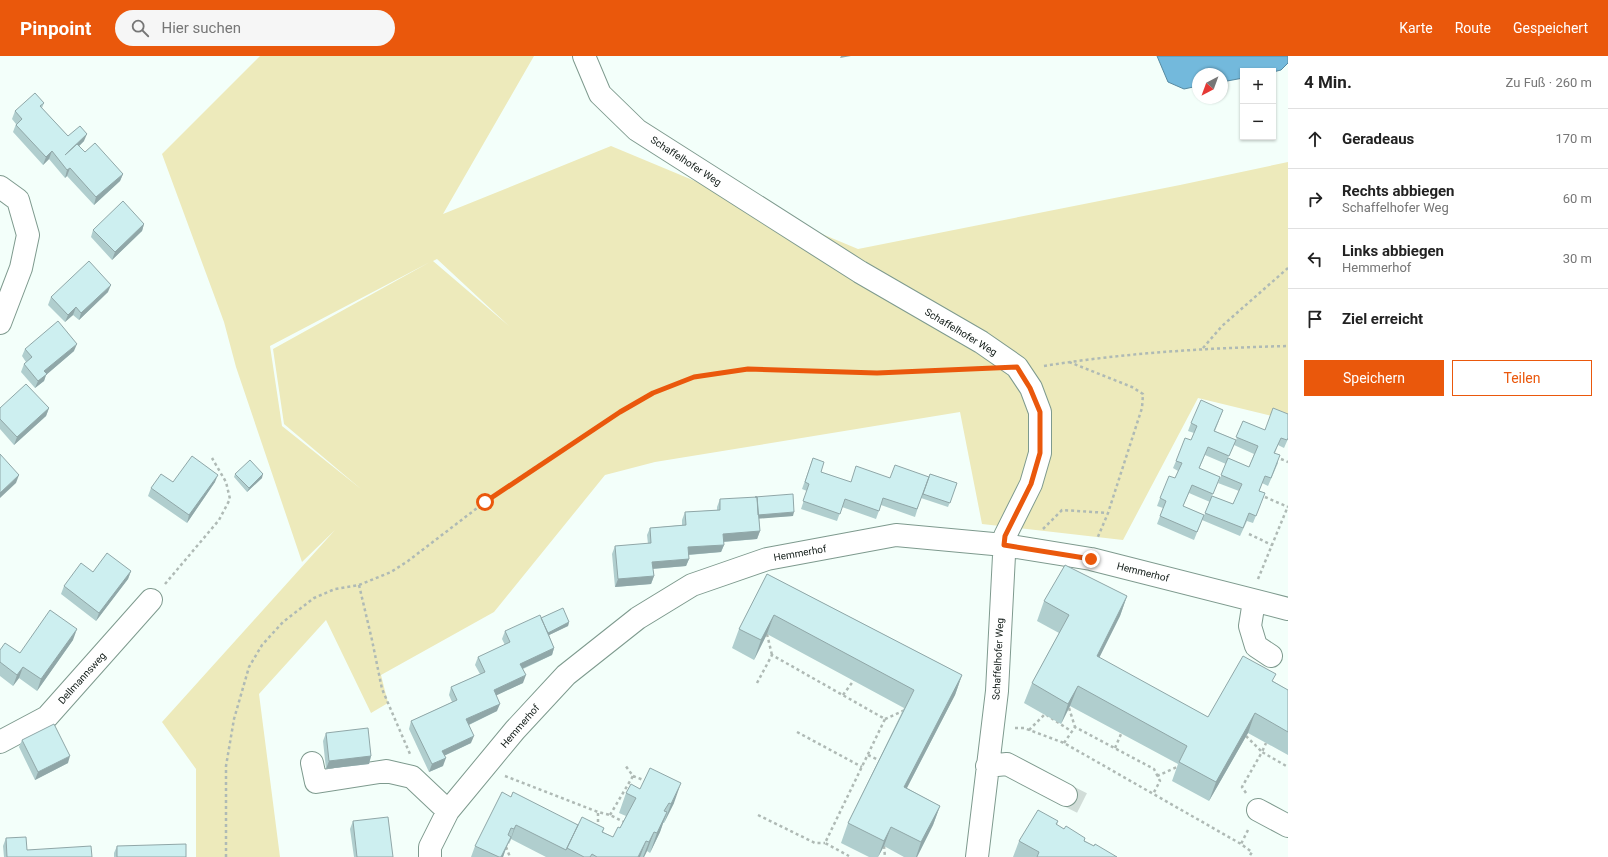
<!DOCTYPE html>
<html lang="de">
<head>
<meta charset="utf-8">
<style>
	:root { --surface:#fff; --page:#f6f6f6; --text:#222; --muted:#767676; --line:#e0e0e0; --accent:#ea580c }
	body { margin:0; font-family:Roboto,sans-serif; background:var(--page); color:var(--text) }
	.controls { position:absolute; right:12px; top:12px; display:grid; overflow:hidden; border-radius:0px; box-shadow:0 1px 3px #0004 }
	.controls button { width:36px; height:36px; display:grid; place-items:center; padding:0; border:0; border-bottom:1px solid var(--line); background:var(--surface); color:var(--text); font:20px sans-serif }
	.compass { position:absolute; left:1192px; top:12px; width:36px; height:36px; border-radius:50%; background:var(--surface); box-shadow:0 1px 3px #0004; rotate:221deg }
	.stop { position:absolute; width:12px; height:12px; margin:-9px; border:3px solid #ea580c; border-radius:50%; background:#fff }
	.stop.end { background:#ea580c; border-color:#fff; box-shadow:0 1px 4px #0008 }
	.list { margin:0; padding:0; list-style:none }
	h2 { display:flex; justify-content:space-between; align-items:center; height:52px; margin:0; padding:0 16px; font-size:17px }
	h2 small { font-size:13px; font-weight:400; color:var(--muted) }
	.list li { display:grid; grid-template-columns:26px 1fr auto; gap:12px; align-items:center; box-sizing:border-box; height:60px; padding:0 16px; border-top:1px solid var(--line) }
	.list b { display:block; font-size:15px; white-space:nowrap }
	.list p { margin:0; font-size:13px; white-space:nowrap; color:var(--muted) }
	.list em { font-size:13px; font-style:normal; color:var(--muted) }
	.actions { display:flex; gap:8px; padding:12px 16px }
	.actions a { flex:1; padding:9px 0; border:1px solid var(--accent); border-radius:0px; text-align:center; font-size:14px; color:var(--accent) }
	.actions .main { background:var(--accent); color:#fff }
	.icon { flex:none; width:22px; height:22px; fill:none; stroke:currentColor; stroke-width:2; stroke-linecap:round; stroke-linejoin:round }
	.map { position:relative; flex:none; width:1288px; height:801px; overflow:hidden }
	header { display:flex; align-items:center; gap:24px; box-sizing:border-box; height:56px; padding:0 20px; background:var(--accent); color:#fff }
	header strong { font-size:19px }
	nav { display:flex; gap:22px; margin-inline-start:auto; font-size:14px }
	.search { width:280px; height:36px; background:var(--page); display:flex; align-items:center; gap:10px; box-sizing:border-box; padding:0 14px; border-radius:22px; color:var(--muted); font-size:15px }
	main { display:flex }
	aside { flex:1; background:var(--surface) }
	.map>svg:first-child { display:block }
	.green { fill:#edeabb; fill-rule:evenodd }
	.water { fill:#73b9dc; stroke:#568aa1 }
	.lines { fill:none; stroke-linecap:round; stroke-linejoin:round }
	.minor-tunnel { stroke:#d1ddd8; stroke-width:22; stroke-dasharray:22 11; stroke-linecap:butt }
	.minor-casing { stroke:#7e9a8e; stroke-width:24 }
	.path { stroke:#afbab5; stroke-width:2.5; stroke-dasharray:3 3; stroke-linecap:butt }
	.minor { stroke:#fff; stroke-width:22 }
	.wall { fill:#b0cece; fill-rule:evenodd }
	.shaded-wall { fill:#90a7a8 }
	.building { fill:#cdeff0; stroke:#90a7a8 }
	.route { stroke:#ea580c; stroke-width:5 }
	.labels { text-anchor:middle; dominant-baseline:central; stroke-width:3; stroke-linejoin:round; paint-order:stroke }
	.street-label { font-size:10px; fill:#121c18; stroke:#fff }
</style>
</head>
<body>
<header>
<strong>Pinpoint</strong>
<div class="search"><svg class="icon" aria-label="search" viewBox="0 0 24 24"><circle cx="10" cy="10" r="6"/><path d="M15 15l6 6"/></svg>Hier suchen</div>
<nav><a>Karte</a><a>Route</a><a>Gespeichert</a></nav>
</header>
<main>
<div class="map">
<svg width="1288" height="801" viewBox="0 0 1288 801">
	<rect width="100%" height="100%" fill="#f3fffa"/>
	<path class="green" d="M260 0H534L443 158 611 90 858 193 1180 129 1288 106V364L1198 342 1123 484 982 468 960 356 655 406 605 419 494 556 381 619 388 647 371 657 326 564 259 638 280 801H196V713L162 666 335 474 302 506 236 311 224 266 162 98ZM437 203 509 270 433 205ZM430 206 273 293 284 368 361 433 282 370 270 290Z"/>
	<path class="water" d="M1157 0H1288V7L1281 14 1273 16 1243 15V22L1222 26V18H1198V30L1184 33 1168 26Z"/>
	<g class="lines">
		<path class="minor-tunnel" d="M1066 739 1082 747"/>
		<defs>
			<path id="minor" d="M584 0 600 38 637 74 860 216 981 286 1017 311 1031 332 1040 356V397L1031 428 1005 480 997 635 977 801
				M0 131 18 144 28 179 21 212 0 267
				M1254 545 1250 570 1256 590 1271 600
				M0 686 47 661 151 544
				M312 707 316 726 386 715 412 721 448 755
				M987 710 1007 708 1066 739
				M1258 754 1288 770
				M430 801V791L448 755 515 674 566 619 638 562 692 529 767 503 896 479 1004 489 1091 503 1288 553"/>
		</defs>
		<use href="#minor" class="minor-casing"/>
		<path class="path" d="M1203 292 1222 270 1288 212
			M1069 306 1132 331 1143 338 1142 352 1108 457 1097 483
			M1044 310C1124 297 1206 292 1288 290
			M1281 403 1288 406
			M1265 441 1288 451
			M1043 473 1062 454 1108 457
			M1249 478 1272 489
			M1258 523 1288 450
			M165 528 219 464 230 443 226 426 212 402
			M359 529 372 584 382 633 410 698
			M767 578 772 599
			M757 627 772 599 885 663 825 787 849 800
			M843 639 854 624
			M1069 652 1075 671
			M885 663 905 654
			M1015 672H1024L1064 687 1241 788
			M1029 674 1045 658 1071 675
			M797 676 862 711
			M1246 680 1262 696 1266 687
			M1064 687 1075 671 1154 713 1160 725 1153 738
			M1115 692 1121 678
			M868 699 881 705
			M505 720 598 756 610 759 624 766
			M633 720 646 725
			M1157 720 1179 710
			M1246 737 1242 731 1262 696 1288 711
			M610 759 633 720 625 709
			M758 759 815 787H825
			M598 772V756
			M1248 774 1241 788 1252 796 1249 801
			M884 790 885 801
			M506 791 510 801
			M226 801V710L234 663 249 611 262 589 283 566 314 542 335 533 359 529 391 516 408 505 485 446 516 424 619 356 653 337 694 321 748 313 877 317 979 312"/>
		<use href="#minor" class="minor"/>
	</g>
	<path class="wall" d="M44 47 42 52 68 80 84 85 79 90 85 96 123 118 120 125 94 149 67 120 65 122 49 103 43 109 13 76 16 68 12 63 15 55Z
		M144 168 142 175 112 204 91 181 93 174Z
		M108 236 79 264 73 259 65 266 48 249 51 241Z
		M25 293 74 295 46 319 44 325 35 332 21 316 24 308 26 306 22 300Z
		M0 352H49L46 360 14 389 0 373Z
		M1223 354 1215 375 1236 384 1243 365 1265 374 1288 358V383L1284 392 1278 389 1275 397 1278 407 1268 430 1262 427 1259 435 1265 437 1253 467 1247 465 1240 480 1202 464 1210 446 1189 437 1183 450 1204 459 1194 484 1157 468 1163 452 1157 450 1160 442 1175 422 1178 415 1173 412 1176 405 1191 384 1194 377 1188 375 1191 367ZM1234 389 1254 398 1249 411 1228 402ZM1205 399 1226 408 1218 427 1239 435 1233 448 1212 440 1220 421 1199 413Z
		M813 402 821 416 850 426 890 422 929 421 930 418 957 427 948 451 921 442 915 461 881 449 876 463 842 451 837 465 801 453 807 435 802 433Z
		M235 418 262 422 247 436 234 421Z
		M173 426H215L187 467 148 440 151 432Z
		M720 443 793 460 759 462 760 475 757 483 724 486V489L721 496 689 499V503L686 510 653 513 654 520 651 528 615 531 612 498 615 490 648 488 647 479 650 472 682 469V464L685 456 717 454V451Z
		M131 515 128 523 96 565 61 538 64 530 93 516Z
		M767 518 962 619 955 639 907 732 940 750 933 769 917 801H904L884 790 878 801H869L841 787 848 767 904 652 767 578 754 604 732 592 739 573Z
		M1127 540 1120 560 1099 602 1208 661 1273 625 1288 634V699L1248 677 1209 745 1172 725 1178 708 1070 650 1061 668 1024 647 1032 627 1059 577 1037 565 1044 545Z
		M541 562 569 566 568 570 549 579 554 592 552 599 523 613V627L496 639 497 655 469 669 471 687 444 700 443 710 429 716 409 673 411 665 452 646 449 639 451 631 480 618 475 609 478 601 505 589 502 583 505 575Z
		M73 584 37 635 19 622 13 630 0 620V594L20 597Z
		M326 677 371 700 369 708 326 713 323 685Z
		M22 684 68 707 35 724 19 691Z
		M640 733 674 747 664 767H663L660 776 650 797 647 795 644 801H546L511 783 509 788 508 787 503 801H471L475 790 511 741 578 769 604 772 603 776 613 781 620 772 626 760 619 757 626 737Z
		M353 765 393 801H354L350 773Z
		M1058 765 1057 769 1094 790 1117 801H1013L1019 785Z
		M6 782 27 794 92 801H4L3 790Z
		M117 790 186 801H114V797Z"/>
	<path class="shaded-wall" d="M841 0H851L840 2Z
		M87 78 84 85 62 107 65 99Z
		M52 95 49 103 43 109 46 101Z
		M70 112 67 120 65 122 67 114Z
		M123 118 120 125 94 149 96 141Z
		M144 168 142 175 112 204 115 196Z
		M111 229 108 236 79 264 81 257Z
		M76 251 73 259 65 266 68 259Z
		M77 288 74 295 46 319 44 325 35 332 38 325 44 315Z
		M49 352 46 360 14 389 17 381Z
		M263 418 262 422 247 436 249 432Z
		M19 419 16 427 0 442V437Z
		M218 419 215 426 187 467 189 459Z
		M794 456 793 460 755 463 756 459Z
		M760 475 757 483 720 486 723 478Z
		M724 489 721 496 685 499 688 491Z
		M689 503 686 510 650 513 652 506Z
		M131 515 128 523 96 565 99 557Z
		M654 520 651 528 615 531 618 523Z
		M1127 540 1120 560 1090 620 1097 600Z
		M774 559 767 578 754 604 761 584Z
		M569 566 568 570 543 582 545 578Z
		M77 573 73 584 37 635 41 623Z
		M554 592 552 599 517 615 520 608Z
		M23 611 19 622 13 630 17 619Z
		M526 619 523 627 491 642 494 634Z
		M962 619 955 639 897 751 904 731Z
		M1078 630 1070 650 1061 668 1068 648Z
		M500 648 497 655 464 671 466 663Z
		M1255 657 1248 677 1209 745 1216 726Z
		M474 680 471 687 439 702 442 695Z
		M70 700 68 707 35 724 38 716Z
		M371 700 369 708 326 713 329 705Z
		M446 702 443 710 429 716 432 708Z
		M681 727 674 747 664 767 671 748Z
		M940 750 933 769 917 801H916L921 786Z
		M667 756 660 776 650 797 657 777Z
		M516 769 511 783 509 788 514 773Z
		M891 771 884 790 878 801 884 785Z
		M654 776 647 795 644 801H643L649 786Z
		M511 781 505 795 503 801H501Z
		M646 785 640 801H638Z"/>
	<path class="building" d="M35 37 44 47 40 50 68 80 80 70 87 78 65 99 77 88 85 96 95 87 123 118 96 141 70 112 67 114 52 95 46 101 16 69 22 63 15 55Z
		M123 145 144 168 115 196 93 174Z
		M89 205 111 229 81 257 76 251 68 259 51 241Z
		M58 265 77 288 44 315 47 318 38 325 24 308 32 301 25 293Z
		M26 328 49 352 17 381 0 363V352Z
		M1201 344 1223 354 1214 375 1236 384 1229 400 1208 391 1199 412 1220 421 1213 438 1192 429 1183 450 1204 459 1197 476 1160 460 1166 445 1160 442 1169 420 1175 422 1182 407 1176 405 1185 382 1191 384 1197 370 1191 367Z
		M1273 352 1288 358V382L1287 384 1281 382 1274 397 1280 399 1271 422 1265 420 1259 435 1265 437 1256 460 1249 457 1243 472 1205 457 1212 440 1233 448 1242 428 1221 419 1228 402 1249 411 1258 390 1236 381 1243 365 1265 374Z
		M0 398 19 419 0 437Z
		M192 400 218 419 189 459 151 432 161 418 173 426Z
		M813 402 824 406 821 416 851 426 856 410 890 422 895 409 929 421 917 453 883 442 879 455 845 443 840 458 803 445 809 428 805 426Z
		M250 404 263 418 249 432 235 418Z
		M930 418 957 427 950 447 923 438Z
		M793 438 794 456 758 459 757 441H755Z
		M757 441 760 475 723 478 724 489 688 491 689 503 652 506 654 520 618 523 615 490 651 487 650 472 686 469 685 456 720 454V443Z
		M107 497 131 515 99 557 64 530 81 507 93 516Z
		M1065 509 1127 540 1097 600 1208 661 1243 600 1276 618 1272 625 1288 634V676L1255 657 1216 726 1179 706 1187 690 1078 630 1068 648 1032 627 1069 559 1044 545Z
		M767 518 962 619 904 731 940 750 921 786 891 771 884 785 848 767 914 634 774 559 761 584 739 573Z
		M563 552 569 566 548 577 541 562Z
		M50 554 77 573 41 623 23 611 17 619 0 606V594L5 587 20 597Z
		M540 559 554 592 520 608 526 619 494 634 500 648 466 663 474 680 442 695 446 702 432 708 411 665 457 644 451 631 485 616 478 601 510 586 505 575Z
		M54 668 70 700 38 716 22 684Z
		M368 672 371 700 329 705 326 677Z
		M650 712 681 727 671 748 669 747 664 755 667 756 657 777 654 776 649 786 646 785 638 801H597L592 798 590 801H584L567 792 582 761 604 772 602 776 613 781 618 771 620 772 636 742 626 737 631 728 640 733Z
		M502 736 511 741 513 736 578 769 566 794 516 769 514 773 511 772 508 779 511 781 501 801H499L475 790Z
		M1038 754 1058 765 1056 768 1064 773 1066 770 1085 782 1084 785 1094 790 1095 788 1117 801H1037L1039 796 1019 785Z
		M388 761 393 801H357L353 765Z
		M26 781 27 794 91 790 92 801H7L6 782Z
		M186 788V801H117V790Z"/>
	<g class="lines">
		<path class="route" d="M485 446 620 356 653 337 694 321 748 313 877 317 1017 311 1030 332 1040 356V397L1031 428 1005 480 1004 489 1091 503"/>
	</g>
	<g class="labels">
		<g class="street-label">
			<text transform="translate(686 105) rotate(33)">Schaffelhofer Weg</text>
			<text transform="translate(961 276) rotate(31)">Schaffelhofer Weg</text>
			<text transform="translate(800 497) rotate(-10)">Hemmerhof</text>
			<text transform="translate(1143 516) rotate(14)">Hemmerhof</text>
			<text transform="translate(998 603) rotate(-87)">Schaffelhofer Weg</text>
			<text transform="translate(82 622) rotate(-48)">Dellmannsweg</text>
			<text transform="translate(520 670) rotate(-49)">Hemmerhof</text>
		</g>
	</g>
</svg>
<div class="controls">
<button>+</button>
<button>−</button>
</div>
<svg class="compass" viewBox="-18 -18 36 36"><path d="M0-13l5 13h-10z" fill="#e53935"/><path d="M0 13l5-13h-10z" fill="#767676"/></svg>
<div class="stop" style="left:485px;top:446px"></div>
<div class="stop end" style="left:1091px;top:503px"></div>
</div>
<aside>
<h2>4 Min.<small>Zu Fuß · 260 m</small></h2>
<ul class="list">
<li><svg class="icon" aria-label="ahead" viewBox="0 0 24 24"><path d="M12 20V5M6 11l6-6 6 6"/></svg><div><b>Geradeaus</b></div><em>170 m</em></li>
<li><svg class="icon" aria-label="right" viewBox="0 0 24 24"><path d="M7 20v-9h11M14 6l5 5-5 5"/></svg><div><b>Rechts abbiegen</b><p>Schaffelhofer Weg</p></div><em>60 m</em></li>
<li><svg class="icon" aria-label="left" viewBox="0 0 24 24"><path d="M17 20v-9H6M10 6l-5 5 5 5"/></svg><div><b>Links abbiegen</b><p>Hemmerhof</p></div><em>30 m</em></li>
<li><svg class="icon" aria-label="arrive" viewBox="0 0 24 24"><path d="M6 21V4h12l-3 4 3 4H6"/></svg><div><b>Ziel erreicht</b></div></li>
</ul>
<div class="actions"><a class="main">Speichern</a><a>Teilen</a></div>
</aside>
</main>
</body>
</html>
